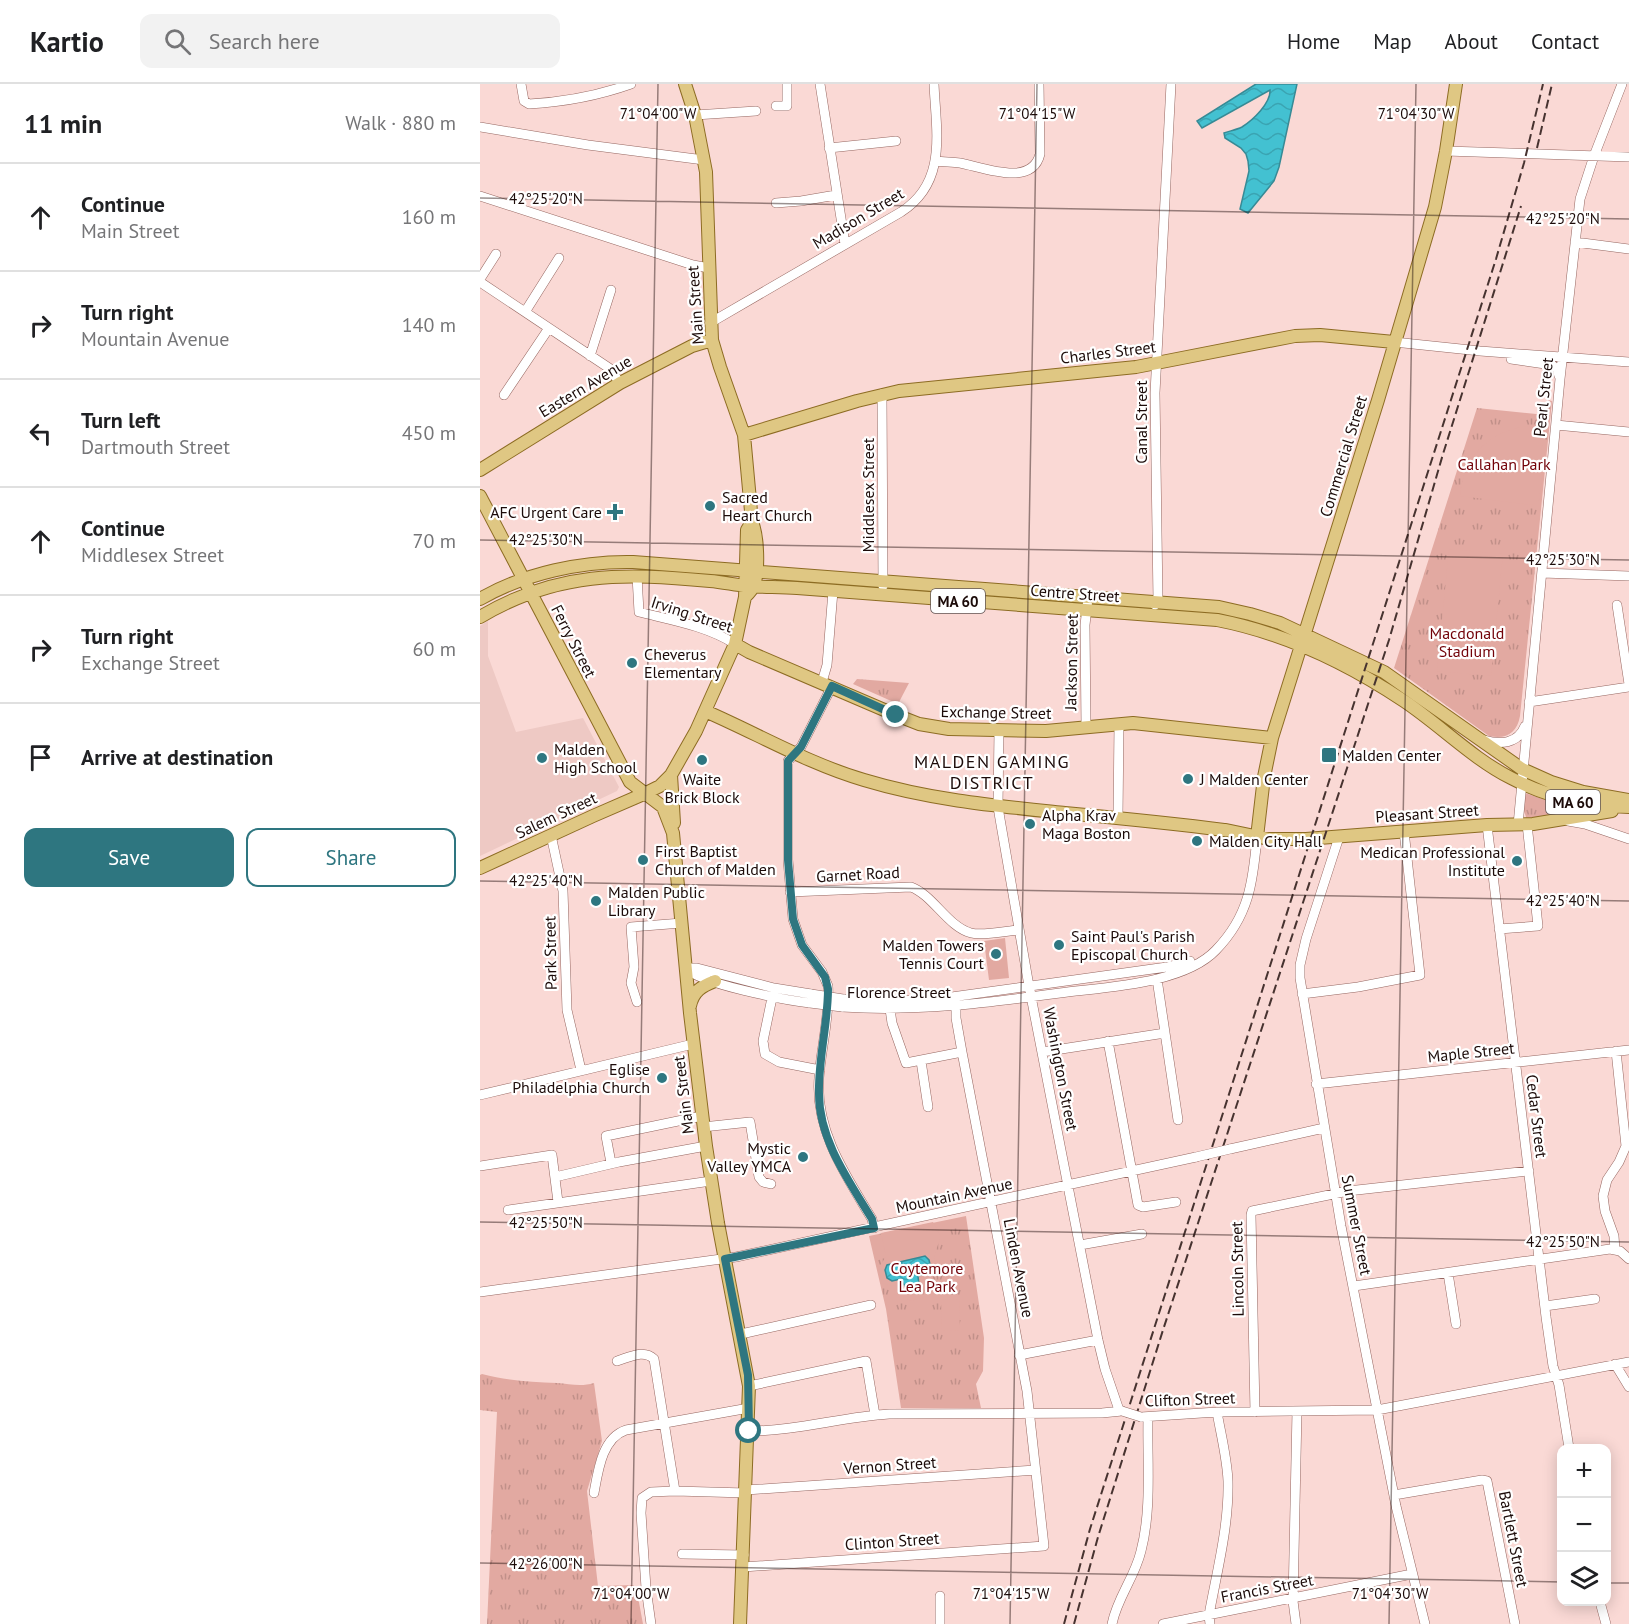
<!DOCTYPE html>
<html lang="en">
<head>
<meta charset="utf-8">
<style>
	:root { --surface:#fff; --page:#f2f2f2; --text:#202124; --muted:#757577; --line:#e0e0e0; --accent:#2e7680 }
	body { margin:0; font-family:"PT Sans",sans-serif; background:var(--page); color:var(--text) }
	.controls { position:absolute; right:18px; bottom:18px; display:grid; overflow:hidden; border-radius:12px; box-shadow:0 3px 15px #0003 }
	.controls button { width:54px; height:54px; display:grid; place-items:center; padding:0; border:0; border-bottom:2px solid var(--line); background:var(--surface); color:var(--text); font:30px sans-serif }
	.stop { position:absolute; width:18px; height:18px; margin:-14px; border:4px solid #2e7680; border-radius:50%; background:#fff }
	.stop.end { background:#2e7680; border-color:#fff; box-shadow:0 2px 6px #0008 }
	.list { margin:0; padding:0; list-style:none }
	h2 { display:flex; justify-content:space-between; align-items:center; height:78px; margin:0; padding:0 24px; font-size:26px }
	h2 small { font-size:20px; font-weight:400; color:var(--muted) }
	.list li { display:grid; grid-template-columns:39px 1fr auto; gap:18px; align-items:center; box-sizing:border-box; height:108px; padding:0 24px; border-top:2px solid var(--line) }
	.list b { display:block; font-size:22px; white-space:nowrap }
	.list p { margin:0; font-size:20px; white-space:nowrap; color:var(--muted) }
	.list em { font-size:20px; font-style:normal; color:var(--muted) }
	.actions { display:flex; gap:12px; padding:18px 24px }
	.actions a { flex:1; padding:14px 0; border:2px solid var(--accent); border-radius:12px; text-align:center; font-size:21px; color:var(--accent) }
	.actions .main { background:var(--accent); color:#fff }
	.icon { flex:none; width:33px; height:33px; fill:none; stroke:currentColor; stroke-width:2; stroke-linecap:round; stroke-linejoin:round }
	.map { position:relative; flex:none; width:1149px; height:1540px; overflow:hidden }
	header { display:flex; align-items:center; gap:36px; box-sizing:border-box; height:84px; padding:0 30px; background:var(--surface); border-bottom:2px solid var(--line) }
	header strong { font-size:28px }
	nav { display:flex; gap:33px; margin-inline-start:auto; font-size:21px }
	.search { width:420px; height:54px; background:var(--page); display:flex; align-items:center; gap:15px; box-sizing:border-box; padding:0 21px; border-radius:12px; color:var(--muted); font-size:22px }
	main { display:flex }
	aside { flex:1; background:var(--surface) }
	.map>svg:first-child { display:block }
	.built { fill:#eec9c4 }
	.park { fill:url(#park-tufts) }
	.pitch { fill:#e2a9a1 }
	.water { fill:url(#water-waves); stroke:#378a95; stroke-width:1.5 }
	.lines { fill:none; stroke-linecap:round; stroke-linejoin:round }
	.minor-casing { stroke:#966761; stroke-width:10 }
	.major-casing { stroke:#8d6c23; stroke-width:14 }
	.minor { stroke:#fff; stroke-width:9 }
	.major { stroke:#dfc783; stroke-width:12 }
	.rail { stroke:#473330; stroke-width:2; stroke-dasharray:9 4.5; stroke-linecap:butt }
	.minor-bridge-casing { stroke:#966761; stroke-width:10; stroke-linecap:butt }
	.minor-bridge { stroke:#fff; stroke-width:9 }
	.route { stroke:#2e7680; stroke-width:8 }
	.ticks { fill:none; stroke:#1c0b09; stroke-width:1.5; stroke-opacity:0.45 }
	.poi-dot { fill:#2e7680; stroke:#fff; stroke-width:2 }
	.labels { text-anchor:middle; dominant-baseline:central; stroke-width:4.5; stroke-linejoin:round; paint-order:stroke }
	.shield { fill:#fff; stroke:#605453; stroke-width:1.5 }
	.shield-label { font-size:15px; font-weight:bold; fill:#1c0b09 }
	.street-label { font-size:16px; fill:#1c0b09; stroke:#fff }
	.park-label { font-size:16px; fill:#720208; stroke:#fff }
	.poi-label { font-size:16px; fill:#1c0b09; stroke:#fff; text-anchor:start }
	.neighbourhood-label { font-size:18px; letter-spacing:1.5px; fill:#1c0b09; stroke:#fff }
	.ticks-label { font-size:15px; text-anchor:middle; fill:#1c0b09; stroke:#fff; stroke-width:4.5; stroke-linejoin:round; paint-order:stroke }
</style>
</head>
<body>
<header>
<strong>Kartio</strong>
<div class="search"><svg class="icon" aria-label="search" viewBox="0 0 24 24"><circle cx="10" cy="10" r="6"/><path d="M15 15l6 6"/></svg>Search here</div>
<nav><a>Home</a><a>Map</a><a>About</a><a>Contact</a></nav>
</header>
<main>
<aside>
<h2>11 min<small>Walk · 880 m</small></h2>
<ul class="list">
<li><svg class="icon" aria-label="ahead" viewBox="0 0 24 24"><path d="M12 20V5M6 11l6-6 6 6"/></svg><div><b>Continue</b><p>Main Street</p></div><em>160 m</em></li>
<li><svg class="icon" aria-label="right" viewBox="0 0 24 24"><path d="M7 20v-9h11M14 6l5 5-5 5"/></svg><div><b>Turn right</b><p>Mountain Avenue</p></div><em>140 m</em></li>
<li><svg class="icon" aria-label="left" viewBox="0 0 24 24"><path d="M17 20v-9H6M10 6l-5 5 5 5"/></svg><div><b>Turn left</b><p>Dartmouth Street</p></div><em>450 m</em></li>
<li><svg class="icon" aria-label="ahead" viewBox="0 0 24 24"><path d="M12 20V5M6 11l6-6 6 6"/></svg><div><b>Continue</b><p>Middlesex Street</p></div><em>70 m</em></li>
<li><svg class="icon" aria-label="right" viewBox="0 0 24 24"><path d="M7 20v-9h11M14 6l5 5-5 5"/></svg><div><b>Turn right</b><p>Exchange Street</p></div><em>60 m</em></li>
<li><svg class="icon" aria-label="arrive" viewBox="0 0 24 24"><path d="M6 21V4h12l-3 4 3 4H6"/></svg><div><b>Arrive at destination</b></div></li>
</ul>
<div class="actions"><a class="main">Save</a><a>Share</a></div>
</aside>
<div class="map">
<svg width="1149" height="1540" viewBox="0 0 1149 1540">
	<defs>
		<pattern id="park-tufts" width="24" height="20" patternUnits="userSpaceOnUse" patternTransform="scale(1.5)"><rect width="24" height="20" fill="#e2a9a1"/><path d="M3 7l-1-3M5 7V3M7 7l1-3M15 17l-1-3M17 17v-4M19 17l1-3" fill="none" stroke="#c19089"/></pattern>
		<pattern id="water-waves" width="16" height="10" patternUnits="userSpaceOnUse" patternTransform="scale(1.5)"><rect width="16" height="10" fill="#43c1d1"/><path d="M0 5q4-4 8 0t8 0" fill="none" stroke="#3aa4b2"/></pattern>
	</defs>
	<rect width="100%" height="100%" fill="#fad9d5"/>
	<path class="built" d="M8 537V572L36 648 103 634 139 703 137 707 0 772V542Z"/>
	<path class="park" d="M1068 316 1072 317 1040 632C1037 649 1026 656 1009 652L914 584 997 324 1066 331Z
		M377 595 429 599 418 620 373 600Z
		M1045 709 1083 722 1108 727 1047 736 1043 724Z
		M486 1132 504 1254 503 1287 496 1300 501 1324H421L406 1225 389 1152Z
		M2 1290C28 1297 51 1298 77 1299 90 1300 101 1303 114 1299L122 1357 107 1407 118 1502 154 1501 158 1513 163 1540H7L17 1328 0 1326V1291Z"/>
	<path class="pitch" d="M1048 342 1064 344 1059 394H1062L1059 416 1052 421 980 412C983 373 1010 346 1048 342Z
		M969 465 1023 470 1011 592 957 587Z
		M525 854 529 894 509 896 504 857Z
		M453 1138 461 1153 454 1171 457 1186 453 1193 443 1195 445 1203 442 1214 429 1217 420 1209 419 1201 410 1202 402 1199 399 1184 406 1172 401 1149Z
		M479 1215 480 1246 462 1247 461 1216Z"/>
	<path class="water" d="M776 0H817L799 83 794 97 768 129 760 125 769 87 768 77 766 70 761 64 745 54 744 49C749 47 756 46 762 43 773 36 791 19 790 6L722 44 717 37Z
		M445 1172 449 1176 451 1185 448 1188 438 1192 439 1201 436 1206H427L421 1195 412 1197 407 1194 405 1186 407 1181Z"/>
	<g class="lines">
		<defs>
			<path id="minor" d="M41 0 44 17 49 20C84 18 117 12 151 0
				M340 0 365 160
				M296 22H307V0
				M215 31 276 27
				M0 43 108 61 224 76
				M349 64 416 57
				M966 67 1149 73
				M456 77C464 78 472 78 480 79 502 83 552 104 560 70L559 0
				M0 112 213 181 229 184
				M296 119 321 117 356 111
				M1095 158 1149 165
				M0 195 16 170
				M0 198 129 284 140 299
				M45 228 79 174
				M230 239 421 128C468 98 456 47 454 0
				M914 258 1000 267 1149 278
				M110 272 131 206
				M1031 275 1072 281 1077 285 1079 292
				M402 310 403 502
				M24 311 69 244
				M1076 341 1149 348
				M1062 489 1149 492
				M157 492 159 528C191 536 227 542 255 560
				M675 521 678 517 675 309 691 0
				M1137 521 1149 600
				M342 598 347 581 353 507
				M352 602 321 663 308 677V776L313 835 322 861 342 888 348 902C350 932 341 964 339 994 335 1047 366 1092 392 1135L394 1144
				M1049 618 1149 603
				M606 643 605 541 608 514
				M519 646 518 723 520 735 549 902 618 1256 625 1285 639 1326
				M1004 656C1020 661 1038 660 1045 642
				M638 734 639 640
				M1088 737 1105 740 1149 755
				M1007 741 1066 1233 1073 1282 1079 1301 1089 1364
				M1038 741 1080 295 1100 115 1114 72 1142 0
				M71 751 83 807 87 926 101 986
				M859 753 826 855 820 881V894L861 1142 916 1422 945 1540
				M310 808 431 803C453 811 468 843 491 849 502 852 526 847 538 846
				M1019 845 1058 842 1047 740
				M206 884C219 900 306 916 330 919
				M206 884H217L294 904 331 910
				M677 895 698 1036
				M293 909 283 957 285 970 299 978 340 986
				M822 910 878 903 940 891 924 747
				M363 915 409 917 450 916 687 883 710 877
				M157 918 151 899 154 883 151 843 202 839
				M362 923C437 928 506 919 580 909 625 903 704 900 736 866 769 832 773 798 777 753
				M410 925 412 939 426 979 482 968
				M628 957 658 1121 663 1123 696 1118
				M562 968 685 949
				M441 977 448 1023
				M836 1000 1149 966
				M0 1011 213 960
				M223 1043 270 1038 279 1093 283 1098 291 1100
				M750 1065 844 1044
				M131 1079 126 1052 222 1032
				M0 1082 72 1071 78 1118
				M75 1093 139 1078 226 1062
				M28 1126 231 1097
				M600 1161 662 1150
				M1135 1166 1134 1152 1125 1127 1123 1112 1127 1096 1139 1078 1146 1062 1136 967
				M968 1189 976 1240
				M874 1202 1130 1165 1140 1167 1149 1175
				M0 1208 256 1173 716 1073
				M1065 1222 1115 1215
				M261 1250 391 1221
				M539 1271 618 1256
				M137 1277C150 1273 164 1265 174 1275L195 1407
				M1135 1280 1149 1303
				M269 1302 386 1277 395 1331
				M775 1328 771 1131 772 1127 868 1107 1049 1087
				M661 1333 737 1328 897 1326 1149 1278
				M269 1347C316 1347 362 1333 409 1330L622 1329 642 1327
				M266 1406 556 1386
				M114 1409C118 1387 122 1354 146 1346L269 1324
				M914 1411 1002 1396 1007 1397 1035 1540
				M202 1470 264 1471
				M263 1483 564 1462 547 1307 482 968 476 934V913
				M1120 1518 1126 1540
				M171 1540 166 1504 161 1429 162 1414 171 1408 195 1407 266 1409
				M460 1540V1512
				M632 1540C637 1514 655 1493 661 1467 672 1425 667 1377 668 1334
				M683 1540 932 1490
				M730 1540 729 1531C737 1487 749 1442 748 1397 747 1374 741 1351 737 1328
				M816 1540 813 1517 817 1327"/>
			<path id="major" d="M205 0 215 31 226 88 232 256 240 283 264 351 272 438C278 452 279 487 274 501 273 505 268 510 265 513
				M264 351 377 317 419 307 656 283 815 252 840 251 914 258
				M0 386 140 299 212 262 232 256
				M0 412 150 698 183 723 193 749 210 929 226 1062 238 1139 269 1302 260 1540
				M0 515C45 489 102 477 153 478L739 523 770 530 800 539 904 588 1042 685 1071 698 1103 708 1148 716
				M0 533C77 487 144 489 230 497 243 498 255 501 267 502 283 503 300 503 317 504L737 536C804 549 867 579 924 617 960 641 993 675 1031 694 1069 714 1107 722 1149 723
				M255 560 269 568 416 631 439 640 469 645 566 647 653 639 792 654
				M225 627C278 650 329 680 384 696 450 716 517 722 585 729 638 734 691 739 744 746
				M191 691 194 739
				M746 746 789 755H826L1007 741 1053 740 1132 727
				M777 753 784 693 792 654 898 316 955 123 966 67 976 0
				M0 784 113 732 166 709 180 702 191 691 216 647 255 560 265 513 267 446 272 438
				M210 922C213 907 222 902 235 897"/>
		</defs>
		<use href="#minor" class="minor-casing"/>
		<use href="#major" class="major-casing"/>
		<use href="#minor" class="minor"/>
		<use href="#major" class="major"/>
		<path class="rail" d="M1057 64 1072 0
			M584 1540 610 1445 1016 175 1044 79 1063 0
			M594 1540 618 1453 683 1246 909 556 963 370 1041 122"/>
		<defs>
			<path id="minor-bridge" d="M331 910 363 915
				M330 919 362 923
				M716 1073 750 1065
				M642 1327 661 1333"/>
		</defs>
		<use href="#minor-bridge" class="minor-bridge-casing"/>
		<use href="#minor-bridge" class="minor-bridge"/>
	</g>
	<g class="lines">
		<path class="route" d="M269 1347 268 1291 245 1175 394 1144 392 1135C369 1097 339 1056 339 1010 338 975 348 940 348 905L345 893 322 861 313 835 308 776V677L321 663 352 602 416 631"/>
	</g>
	<path class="ticks" d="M0 114 1149 135M0 456 1149 476M0 797 1149 817M0 1138 1149 1158M0 1479 1082 1498M1126 1499H1149M151 1540 178 0M530 1540 557 0M909 1540 936 0"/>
	<g class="poi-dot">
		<circle cx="230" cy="422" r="6"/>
		<path d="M132 419h6v6h6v6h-6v6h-6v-6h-6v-6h6z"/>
		<circle cx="152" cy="579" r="6"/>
		<rect x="841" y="663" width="16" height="16" rx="3"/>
		<circle cx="62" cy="674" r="6"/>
		<circle cx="222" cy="676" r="6"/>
		<circle cx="708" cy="695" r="6"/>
		<circle cx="550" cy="740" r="6"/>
		<circle cx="717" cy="757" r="6"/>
		<circle cx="163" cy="776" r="6"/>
		<circle cx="1037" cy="777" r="6"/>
		<circle cx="116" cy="817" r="6"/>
		<circle cx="579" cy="861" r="6"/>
		<circle cx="516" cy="870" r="6"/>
		<circle cx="182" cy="994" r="6"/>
		<circle cx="323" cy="1073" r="6"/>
	</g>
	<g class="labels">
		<g class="shield">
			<rect x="451" y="505" width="54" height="24" rx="4.5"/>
			<rect x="1066" y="706" width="54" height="24" rx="4.5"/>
		</g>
		<g class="shield-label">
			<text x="478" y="517">MA 60</text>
			<text x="1093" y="718">MA 60</text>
		</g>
		<g class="street-label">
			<text transform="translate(378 134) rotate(-31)">Madison Street</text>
			<text transform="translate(215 221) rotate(-94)">Main Street</text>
			<text transform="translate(628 268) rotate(-7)">Charles Street</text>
			<text transform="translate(105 302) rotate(-31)">Eastern Avenue</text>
			<text transform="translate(1063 313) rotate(-84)">Pearl Street</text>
			<text transform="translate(661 338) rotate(-90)">Canal Street</text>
			<text transform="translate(863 372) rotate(-73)">Commercial Street</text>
			<text transform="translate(388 411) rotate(-90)">Middlesex Street</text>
			<text transform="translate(595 509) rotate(4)">Centre Street</text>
			<text transform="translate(212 530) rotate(18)">Irving Street</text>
			<text transform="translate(94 557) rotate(63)">Ferry Street</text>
			<text transform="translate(591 578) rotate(-89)">Jackson Street</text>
			<text transform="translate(516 628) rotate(1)">Exchange Street</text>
			<text transform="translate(947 729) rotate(-4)">Pleasant Street</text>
			<text transform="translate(76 731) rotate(-25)">Salem Street</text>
			<text transform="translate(378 790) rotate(-3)">Garnet Road</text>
			<text transform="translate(70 869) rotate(-91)">Park Street</text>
			<text x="419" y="908">Florence Street</text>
			<text transform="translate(991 968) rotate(-6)">Maple Street</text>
			<text transform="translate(581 985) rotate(79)">Washington Street</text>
			<text transform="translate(203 1011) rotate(-97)">Main Street</text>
			<text transform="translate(1057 1032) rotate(83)">Cedar Street</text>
			<text transform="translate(474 1111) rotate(-12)">Mountain Avenue</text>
			<text transform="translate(877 1141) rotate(79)">Summer Street</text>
			<text transform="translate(539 1184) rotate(79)">Linden Avenue</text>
			<text transform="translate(757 1185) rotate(-91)">Lincoln Street</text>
			<text transform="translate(710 1315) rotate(-2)">Clifton Street</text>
			<text transform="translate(410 1381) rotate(-4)">Vernon Street</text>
			<text transform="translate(1034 1455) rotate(79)">Bartlett Street</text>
			<text transform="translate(412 1457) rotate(-4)">Clinton Street</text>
			<text transform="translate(787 1504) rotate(-11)">Francis Street</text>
		</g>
		<g class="park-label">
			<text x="1024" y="380">Callahan Park</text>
			<text x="987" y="549">Macdonald<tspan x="987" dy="18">Stadium</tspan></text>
			<text x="447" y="1184">Coytemore<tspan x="447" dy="18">Lea Park</tspan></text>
		</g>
		<g class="poi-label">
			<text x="242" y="413">Sacred<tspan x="242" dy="18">Heart Church</tspan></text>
			<text x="122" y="428" text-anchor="end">AFC Urgent Care</text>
			<text x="164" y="570">Cheverus<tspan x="164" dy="18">Elementary</tspan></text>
			<text x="74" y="665">Malden<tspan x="74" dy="18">High School</tspan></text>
			<text x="862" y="671">Malden Center</text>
			<text x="222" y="695" text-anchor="middle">Waite<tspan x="222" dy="18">Brick Block</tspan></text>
			<text x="720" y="695">J Malden Center</text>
			<text x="562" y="731">Alpha Krav<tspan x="562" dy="18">Maga Boston</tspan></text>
			<text x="729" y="757">Malden City Hall</text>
			<text x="175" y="767">First Baptist<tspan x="175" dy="18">Church of Malden</tspan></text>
			<text x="1025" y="768" text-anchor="end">Medican Professional<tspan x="1025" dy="18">Institute</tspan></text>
			<text x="128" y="808">Malden Public<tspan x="128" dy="18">Library</tspan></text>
			<text x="591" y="852">Saint Paul's Parish<tspan x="591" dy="18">Episcopal Church</tspan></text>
			<text x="504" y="861" text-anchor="end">Malden Towers<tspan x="504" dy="18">Tennis Court</tspan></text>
			<text x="170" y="985" text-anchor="end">Eglise<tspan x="170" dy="18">Philadelphia Church</tspan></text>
			<text x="311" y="1064" text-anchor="end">Mystic<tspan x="311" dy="18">Valley YMCA</tspan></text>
		</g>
		<g class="neighbourhood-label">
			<text x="512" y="677">MALDEN GAMING<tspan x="512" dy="21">DISTRICT</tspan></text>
		</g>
	</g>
	<g class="ticks-label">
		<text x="178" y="35">71°04'00"W</text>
		<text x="557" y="35">71°04'15"W</text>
		<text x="936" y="35">71°04'30"W</text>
		<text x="66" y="120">42°25'20"N</text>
		<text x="1083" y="140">42°25'20"N</text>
		<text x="66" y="461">42°25'30"N</text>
		<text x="1083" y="481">42°25'30"N</text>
		<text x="66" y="802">42°25'40"N</text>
		<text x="1083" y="822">42°25'40"N</text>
		<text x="66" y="1144">42°25'50"N</text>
		<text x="1083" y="1163">42°25'50"N</text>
		<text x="66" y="1485">42°26'00"N</text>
		<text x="151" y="1515">71°04'00"W</text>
		<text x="531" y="1515">71°04'15"W</text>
		<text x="910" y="1515">71°04'30"W</text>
	</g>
</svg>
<div class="controls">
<button>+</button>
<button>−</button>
<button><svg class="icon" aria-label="layers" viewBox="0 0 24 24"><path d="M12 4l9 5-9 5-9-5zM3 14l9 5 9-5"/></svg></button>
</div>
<div class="stop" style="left:269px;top:1347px"></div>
<div class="stop end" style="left:416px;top:631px"></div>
</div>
</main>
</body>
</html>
